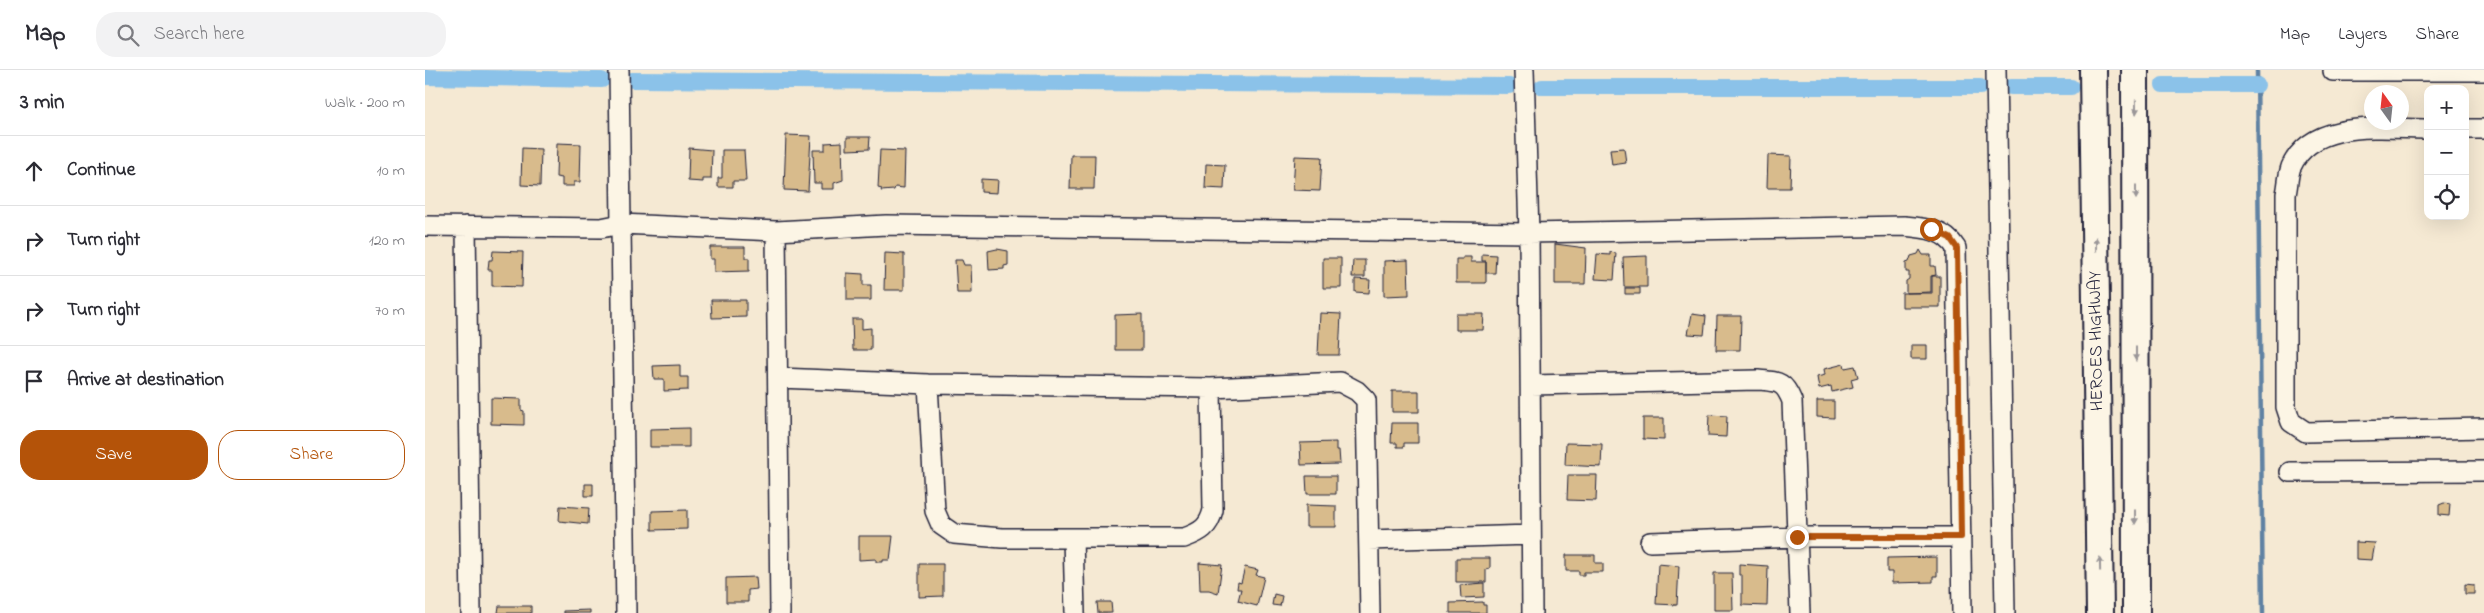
<!DOCTYPE html>
<html lang="en">
<head>
<meta charset="utf-8">
<style>
	:root { --surface:#fff; --page:#f2f2f3; --text:#2b2b33; --muted:#7c7c81; --line:#e1e1e2; --accent:#b45309 }
	body { margin:0; font-family:"Indie Flower",sans-serif; background:var(--page); color:var(--text) }
	.controls { position:absolute; right:15px; top:15px; display:grid; overflow:hidden; border-radius:10px; box-shadow:0 5px 20px #0002 }
	.controls button { width:45px; height:45px; display:grid; place-items:center; padding:0; border:0; border-bottom:1px solid var(--line); background:var(--surface); color:var(--text); font:25px sans-serif }
	.compass { position:absolute; left:1939px; top:15px; width:45px; height:45px; border-radius:50%; background:var(--surface); box-shadow:0 5px 20px #0002; rotate:345deg }
	.stop { position:absolute; width:15px; height:15px; margin:-11px; border:4px solid #b45309; border-radius:50%; background:#fff }
	.stop.end { background:#b45309; border-color:#fff; box-shadow:0 1px 5px #0008 }
	.list { margin:0; padding:0; list-style:none }
	h2 { display:flex; justify-content:space-between; align-items:center; height:65px; margin:0; padding:0 20px; font-size:21px }
	h2 small { font-size:16px; font-weight:400; color:var(--muted) }
	.list li { display:grid; grid-template-columns:32px 1fr auto; gap:15px; align-items:center; box-sizing:border-box; height:70px; padding:0 20px; border-top:1px solid var(--line) }
	.list b { display:block; font-size:19px; white-space:nowrap }
	.list em { font-size:16px; font-style:normal; color:var(--muted) }
	.actions { display:flex; gap:10px; padding:15px 20px }
	.actions a { flex:1; padding:11px 0; border:1px solid var(--accent); border-radius:20px; text-align:center; font-size:18px; color:var(--accent) }
	.actions .main { background:var(--accent); color:#fff }
	.icon { flex:none; width:28px; height:28px; fill:none; stroke:currentColor; stroke-width:2; stroke-linecap:round; stroke-linejoin:round }
	.map { position:relative; flex:none; width:2059px; height:543px; overflow:hidden }
	header { display:flex; align-items:center; gap:30px; box-sizing:border-box; height:70px; padding:0 25px; background:var(--surface); border-bottom:1px solid var(--line) }
	header strong { font-size:24px }
	nav { display:flex; gap:28px; margin-inline-start:auto; font-size:18px }
	.search { width:350px; height:45px; background:var(--page); display:flex; align-items:center; gap:12px; box-sizing:border-box; padding:0 18px; border-radius:20px; color:var(--muted); font-size:19px }
	main { display:flex }
	aside { flex:1; background:var(--surface) }
	.map>svg:first-child { display:block }
	.lines { fill:none; stroke-linecap:round; stroke-linejoin:round }
	.stream { stroke:#6182a3; stroke-width:4.5 }
	.canal { stroke:#8bc2e9; stroke-width:16 }
	.building { fill:#d8bb8c; stroke:#22223b }
	.street-casing { stroke:#22223b; stroke-width:22 }
	.secondary-casing { stroke:#22223b; stroke-width:30 }
	.street { stroke:#fcf5e5; stroke-width:19 }
	.secondary { stroke:#fcf5e5; stroke-width:26 }
	.oneway { fill:#9a9698 }
	.route { stroke:#b45309; stroke-width:6 }
	.labels { text-anchor:middle; dominant-baseline:central; stroke-width:4.5; stroke-linejoin:round; paint-order:stroke }
	.street-label { font-size:18px; fill:#22223b; stroke:#fcf5e5 }
</style>
</head>
<body>
<header>
<strong>Map</strong>
<div class="search"><svg class="icon" aria-label="search" viewBox="0 0 24 24"><circle cx="10" cy="10" r="6"/><path d="M15 15l6 6"/></svg>Search here</div>
<nav><a>Map</a><a>Layers</a><a>Share</a></nav>
</header>
<main>
<aside>
<h2>3 min<small>Walk · 200 m</small></h2>
<ul class="list">
<li><svg class="icon" aria-label="ahead" viewBox="0 0 24 24"><path d="M12 20V5M6 11l6-6 6 6"/></svg><div><b>Continue</b></div><em>10 m</em></li>
<li><svg class="icon" aria-label="right" viewBox="0 0 24 24"><path d="M7 20v-9h11M14 6l5 5-5 5"/></svg><div><b>Turn right</b></div><em>120 m</em></li>
<li><svg class="icon" aria-label="right" viewBox="0 0 24 24"><path d="M7 20v-9h11M14 6l5 5-5 5"/></svg><div><b>Turn right</b></div><em>70 m</em></li>
<li><svg class="icon" aria-label="arrive" viewBox="0 0 24 24"><path d="M6 21V4h12l-3 4 3 4H6"/></svg><div><b>Arrive at destination</b></div></li>
</ul>
<div class="actions"><a class="main">Save</a><a>Share</a></div>
</aside>
<div class="map">
<svg width="2059" height="543" viewBox="0 0 2059 543">
	<rect width="100%" height="100%" fill="#f5e9d3"/>
	<filter id="ink" filterUnits="userSpaceOnUse"><feTurbulence type="fractalNoise" baseFrequency=".02" numOctaves="2"/><feDisplacementMap in="SourceGraphic" scale="10" xChannelSelector="R" yChannelSelector="G"/><feConvolveMatrix kernelMatrix="1 2 1 2 8 2 1 2 1" color-interpolation-filters="sRGB"/></filter>
	<g filter="url(#ink)">
		<g class="lines">
			<path class="stream" d="M1832 0 1838 543"/>
			<path class="canal" d="M0 7 177 10
				M207 10 1084 16
				M1738 15H1832
				M1117 17H1555
				M1586 17H1646"/>
		</g>
		<path class="building" d="M361 65 386 66 383 121 359 120Z
			M422 67H445L444 79 422 80Z
			M417 72 418 110 409 113V119H396V113H389L388 80H400V73Z
			M132 73 156 74 155 112H149V116H137V108L131 107Z
			M97 78 116 79 115 116 96 115Z
			M264 78 287 80 286 109H278V112L263 111Z
			M1199 78 1201 93 1187 95 1185 79Z
			M297 80H319L321 111H308V117H293V108H297Z
			M455 80 480 81 479 118 470 117 469 120 456 121 457 119 453 118Z
			M646 85H670L669 119H645Z
			M1343 85 1366 86 1365 118H1342Z
			M870 86 897 87 895 121 868 120Z
			M781 94 800 95 799 119 780 118Z
			M556 109 573 110 572 123 556 122Z
			M1130 174 1161 178 1160 214H1130Z
			M285 177H320V188H324V201L289 202V189H285Z
			M572 179 583 181V195L579 196V199L564 200 563 181Z
			M1495 180 1498 185H1506V196H1510L1511 205 1506 206V222L1481 223V211L1484 209V202H1481V193L1484 192 1486 186 1493 184Z
			M68 181 98 182 97 217 67 216V200H63L64 190H67Z
			M1185 182 1191 183 1189 210 1170 209 1172 184 1185 185Z
			M460 183 479 184V220H459Z
			M1057 184 1071 185 1070 203H1061V191H1057Z
			M1222 186V217H1199L1198 187Z
			M1038 187H1046V192H1061V213H1031V189H1038Z
			M898 188H916V218H898Z
			M530 190H537L539 195H546L547 223H532Z
			M928 190H940V207H927Z
			M983 190 984 225 959 226V191Z
			M422 203 438 204V215H446V230H422Z
			M1507 206H1515V237H1477V223H1507Z
			M930 209 945 210 944 223 930 222Z
			M1200 218H1215V224H1200Z
			M286 230H321V247L287 248Z
			M895 243 916 244 914 285H893Z
			M717 244V280H690V245Z
			M1031 244H1059L1058 260H1031Z
			M1267 244 1281 246 1279 265 1263 264Z
			M1292 246H1316L1315 280H1291Z
			M427 249H437V259L446 258V280H428Z
			M1486 275H1502V289H1486Z
			M1419 294 1420 298 1430 296 1433 307 1426 309 1428 317 1407 322 1406 316 1394 319 1392 307 1400 305 1399 299Z
			M255 295V307H263V320L239 321V309H229L228 296Z
			M967 321H994V342H967Z
			M66 328 96 329V340L99 341V355L66 354Z
			M1392 331H1409V348L1392 347Z
			M1284 345 1302 346 1301 367 1283 366Z
			M1218 348H1239V370L1218 369Z
			M967 353H993V373H979V377H972V373H966Z
			M264 358V377H225V359Z
			M911 372V380H914L915 394 876 395 875 373Z
			M1141 373 1177 374 1176 397 1140 395Z
			M1143 405H1172L1171 431 1142 430Z
			M881 406H911V424H882Z
			M160 414H168V426H160Z
			M2019 433 2025 434 2024 446 2014 445V435Z
			M881 435 911 436V457H881Z
			M135 436 164 438 163 454 134 451Z
			M262 440V459L227 460V441Z
			M434 466H468L465 490H458V492H451V489L434 490Z
			M1931 472 1950 473 1947 490 1931 489Z
			M1141 485H1170V493H1178V502H1159V505H1154V501H1141Z
			M1512 487V506H1508V512L1467 513V502H1462V488Z
			M1031 488H1065V498L1061 499V512H1031Z
			M774 493 797 495 793 523 784 520H775Z
			M494 494H518V526L494 527Z
			M1233 494 1254 496 1252 535 1231 534Z
			M1314 494 1343 496 1342 536 1317 535V505H1314Z
			M820 497 833 500 831 505 839 507 832 536 813 531 816 519H812L813 512 816 513Z
			M1289 503H1307L1308 540H1289Z
			M331 507 332 519 323 520V532H301V508Z
			M1059 513V527L1036 528 1035 515Z
			M2040 514 2049 515V524H2040Z
			M849 524 857 526 855 536 847 535Z
			M672 532H686L687 543H673Z
			M1058 532V535H1061V543H1025V533Z
			M74 536H106V543H73Z
			M165 540V543H138V541Z"/>
		<g class="lines">
			<defs>
				<path id="street" d="M194 0 201 543
					M1099 0 1104 163 1107 543
					M1571 0 1580 543
					M1908 1H2059
					M2003 59C1959 59 1888 48 1866 97 1863 105 1863 116 1861 124V337L1866 352 1881 362 2059 358
					M2040 59H2059
					M0 156 176 158 196 154 351 161 461 155 1104 163 1479 156C1500 158 1519 159 1531 178L1537 543
					M41 156 46 543
					M351 161 355 543
					M354 308 503 314 786 318 915 312 932 321 941 330 945 543
					M503 314 510 441 516 455 529 464 577 468H759C776 462 784 457 788 440L786 318
					M1106 315 1333 310C1354 312 1359 311 1367 331L1375 543
					M1865 402 2059 401
					M648 468 650 543
					M944 470 1106 465
					M1225 472 1372 467H1536"/>
				<path id="secondary" d="M1668 0 1675 543
					M1710 0 1711 543"/>
			</defs>
			<use href="#street" class="street-casing"/>
			<use href="#secondary" class="secondary-casing"/>
			<use href="#street" class="street"/>
			<use href="#secondary" class="secondary"/>
		</g>
		<defs><path id="oneway-solid" d="M-6-.8H1V-3.2L6.5 0L1 3.2V.8H-6Z" transform="scale(1.25)"/></defs>
		<g class="oneway">
			<use href="#oneway-solid" transform="translate(1711 37) rotate(89)"/>
			<use href="#oneway-solid" transform="translate(1711 122) rotate(90)"/>
			<use href="#oneway-solid" transform="translate(1671 174) rotate(-91)"/>
			<use href="#oneway-solid" transform="translate(1711 284) rotate(90)"/>
			<use href="#oneway-solid" transform="translate(1710 447) rotate(90)"/>
			<use href="#oneway-solid" transform="translate(1675 494) rotate(-91)"/>
		</g>
	</g>
	<g class="lines" filter="url(#ink)">
		<path class="route" d="M1372 467H1536L1532 178 1525 168 1506 159"/>
	</g>
	<g class="labels">
		<g class="street-label">
			<text transform="translate(1672 271) rotate(-91)">HEROES HIGHWAY</text>
		</g>
	</g>
</svg>
<div class="controls">
<button>+</button>
<button>−</button>
<button><svg class="icon" aria-label="locate" viewBox="0 0 24 24"><circle cx="12" cy="12" r="6"/><path d="M12 2v4M12 18v4M2 12h4M18 12h4"/></svg></button>
</div>
<svg class="compass" viewBox="-18 -18 36 36"><path d="M0-13l5 13h-10z" fill="#e53935"/><path d="M0 13l5-13h-10z" fill="#7c7c81"/></svg>
<div class="stop" style="left:1506px;top:159px"></div>
<div class="stop end" style="left:1372px;top:467px"></div>
</div>
</main>
</body>
</html>
